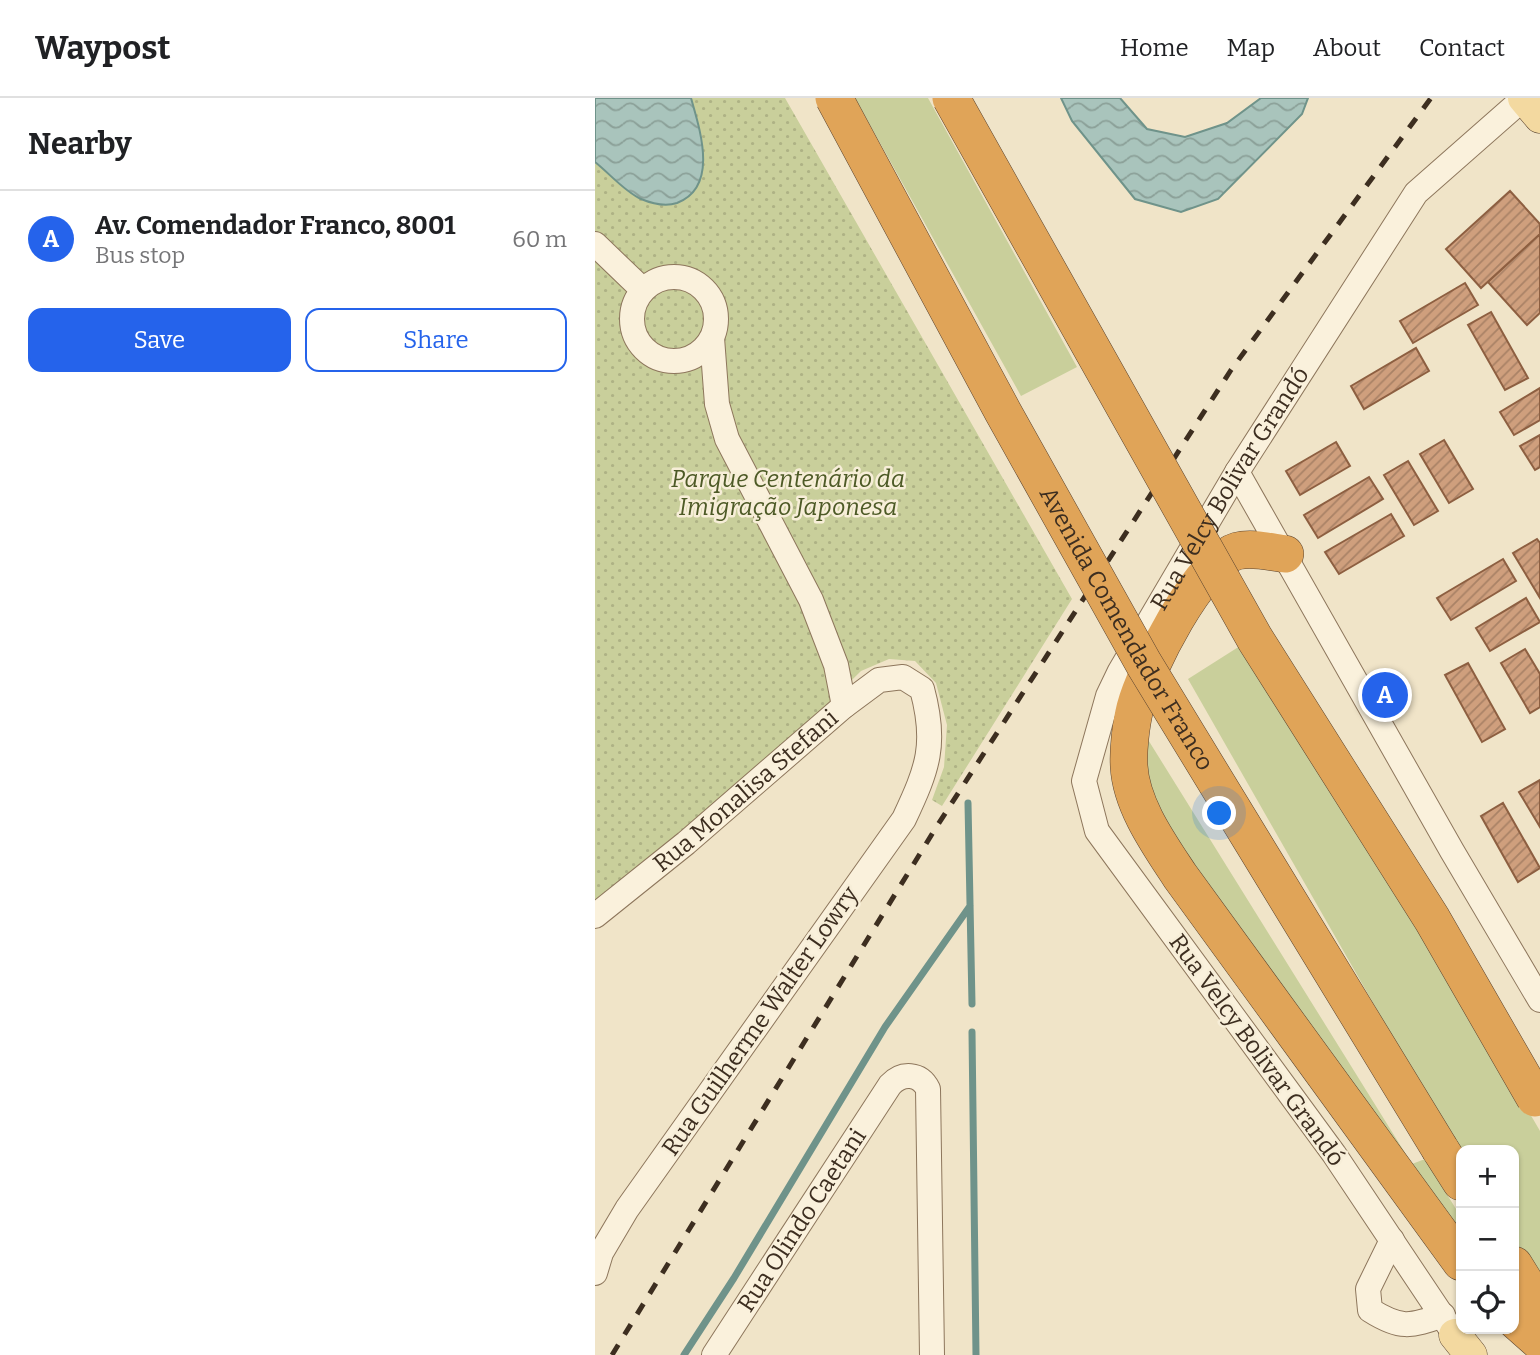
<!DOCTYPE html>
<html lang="en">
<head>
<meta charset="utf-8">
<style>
	:root { --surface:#fff; --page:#f2f2f2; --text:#202124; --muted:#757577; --line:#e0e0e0; --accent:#2563eb }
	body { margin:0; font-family:Bitter,serif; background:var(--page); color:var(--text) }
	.controls { position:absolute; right:21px; bottom:21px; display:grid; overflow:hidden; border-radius:14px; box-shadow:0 2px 5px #0004 }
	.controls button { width:63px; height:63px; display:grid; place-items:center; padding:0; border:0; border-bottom:2px solid var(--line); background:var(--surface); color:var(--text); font:35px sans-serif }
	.you { position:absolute; left:625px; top:716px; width:24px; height:24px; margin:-18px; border:5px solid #fff; border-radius:50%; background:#1a73e8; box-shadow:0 0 0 10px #1a73e833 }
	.badge { display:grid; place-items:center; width:46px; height:46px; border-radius:50%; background:var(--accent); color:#fff; font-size:23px; font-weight:700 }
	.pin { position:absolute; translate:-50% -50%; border:4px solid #fff; box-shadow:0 2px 7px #0006 }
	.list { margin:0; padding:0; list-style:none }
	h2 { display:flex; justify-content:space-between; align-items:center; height:91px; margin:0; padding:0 28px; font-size:30px }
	h2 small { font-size:23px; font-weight:400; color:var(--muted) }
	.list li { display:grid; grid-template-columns:46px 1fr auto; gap:21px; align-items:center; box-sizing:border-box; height:98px; padding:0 28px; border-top:2px solid var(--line) }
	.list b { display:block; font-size:26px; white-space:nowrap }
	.list p { margin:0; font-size:23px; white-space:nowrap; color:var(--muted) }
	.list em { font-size:23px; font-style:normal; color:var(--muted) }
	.actions { display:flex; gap:14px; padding:21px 28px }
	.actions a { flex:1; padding:16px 0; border:2px solid var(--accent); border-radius:14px; text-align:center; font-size:24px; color:var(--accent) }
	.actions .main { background:var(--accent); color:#fff }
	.icon { flex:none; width:38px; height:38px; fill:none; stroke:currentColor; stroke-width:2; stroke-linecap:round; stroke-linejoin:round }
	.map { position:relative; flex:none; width:945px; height:1257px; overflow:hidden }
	header { display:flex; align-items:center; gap:42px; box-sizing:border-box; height:98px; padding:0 35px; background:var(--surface); border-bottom:2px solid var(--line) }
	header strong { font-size:33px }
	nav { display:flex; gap:38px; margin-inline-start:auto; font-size:24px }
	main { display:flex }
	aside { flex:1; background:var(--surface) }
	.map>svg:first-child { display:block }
	.grass { fill:#c9cf9b }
	.park { fill:url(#park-dots) }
	.water { fill:url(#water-waves); stroke:#6f938a; stroke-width:2 }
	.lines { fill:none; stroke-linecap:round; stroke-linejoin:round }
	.stream { stroke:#6f938a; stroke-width:7 }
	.building { fill:url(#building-hatch); stroke:#8d5f41; stroke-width:2 }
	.minor-casing { stroke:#8d765c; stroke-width:26 }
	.major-casing { stroke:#5b4430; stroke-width:33 }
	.highway-casing { stroke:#5b4430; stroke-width:38 }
	.minor { stroke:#faf1dc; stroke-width:24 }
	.major { stroke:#f3d9a0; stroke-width:32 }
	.highway { stroke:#e0a458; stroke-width:37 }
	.rail { stroke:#3d2e20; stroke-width:5; stroke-dasharray:12 12; stroke-linecap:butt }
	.highway-bridge-casing { stroke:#5b4430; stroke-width:38; stroke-linecap:butt }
	.highway-bridge { stroke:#e0a458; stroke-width:37 }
	.labels { text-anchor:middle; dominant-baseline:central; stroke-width:5; stroke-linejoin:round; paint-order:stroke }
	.park-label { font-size:24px; font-style:italic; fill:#4d5a26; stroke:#f7eed8 }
	.street-label { font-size:24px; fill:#3d2e20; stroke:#f7eed8 }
</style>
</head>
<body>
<header>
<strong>Waypost</strong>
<nav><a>Home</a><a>Map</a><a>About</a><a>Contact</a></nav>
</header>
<main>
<aside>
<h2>Nearby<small></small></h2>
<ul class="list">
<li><span class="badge">A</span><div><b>Av. Comendador Franco, 8001</b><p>Bus stop</p></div><em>60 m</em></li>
</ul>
<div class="actions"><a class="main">Save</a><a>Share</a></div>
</aside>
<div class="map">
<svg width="945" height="1257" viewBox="0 0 945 1257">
	<defs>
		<pattern id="park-dots" width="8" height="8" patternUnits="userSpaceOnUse" patternTransform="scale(1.75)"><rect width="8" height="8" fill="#c9cf9b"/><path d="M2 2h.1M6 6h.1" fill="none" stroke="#aeb285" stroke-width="1.8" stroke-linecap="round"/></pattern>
		<pattern id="water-waves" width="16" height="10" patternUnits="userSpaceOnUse" patternTransform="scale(1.75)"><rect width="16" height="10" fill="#a9c4bc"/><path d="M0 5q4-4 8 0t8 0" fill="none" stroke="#8ba098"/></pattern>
		<pattern id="building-hatch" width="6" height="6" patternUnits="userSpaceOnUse" patternTransform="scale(1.75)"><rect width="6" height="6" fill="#cf9f7d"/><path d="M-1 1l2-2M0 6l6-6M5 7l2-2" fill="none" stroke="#a98266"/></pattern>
	</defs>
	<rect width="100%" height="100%" fill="#f0e4c8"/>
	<path class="grass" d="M260 0H333L482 269 426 298Z
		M645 548 825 826 945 1033V1184L919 1142V1052L861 1050 593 581Z
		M547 632 817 1066 830 1061 866 1119V1149L540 685Z"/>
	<path class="park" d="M0 0H190L477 501 347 708 337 702 349 669 352 627 341 585 320 563 294 561 266 573 200 638 0 804Z"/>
	<path class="water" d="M0 0H96C105 32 124 89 82 105 70 109 58 106 46 101 30 94 14 75 0 64Z
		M466 0H525L552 31 590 39 632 25 666 0H713L707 16 623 101 586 114 540 101 477 23Z"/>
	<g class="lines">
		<path class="stream" d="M373 705 377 906
			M377 934 381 1257
			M89 1257 139 1180 290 929 375 808"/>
	</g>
	<path class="building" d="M915 93 945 126V136L886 190 851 151Z
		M945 136V215L932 227 893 184Z
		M870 185 883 207 818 245 805 223Z
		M896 214 933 280 910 292 873 227Z
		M821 250 834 273 769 311 756 288Z
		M945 290V322L919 337 905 314Z
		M945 337V369L940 372 925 348Z
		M849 342 878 391 854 405 825 356Z
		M741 344 755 368 705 397 691 373Z
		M813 363 843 413 819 427 789 377Z
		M774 379 788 401 723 440 709 417Z
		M796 416 809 438 744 476 730 454Z
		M942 441 945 445V500L918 455Z
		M908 461 921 483 856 522 842 500Z
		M931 500 945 524 895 553 881 530Z
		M930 551 945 576V609L935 615 906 565Z
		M873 565 910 631 887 644 850 577Z
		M945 682V729L924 694Z
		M908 705 945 770 923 784 886 718Z"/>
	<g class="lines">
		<defs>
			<g id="minor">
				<path d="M0 146 48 192"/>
				<circle cx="79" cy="221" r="42"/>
				<path d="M117 240 122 306 132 341 216 502 241 567 249 608"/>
				<path d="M642 374 857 753 945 902"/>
				<path id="s1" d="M0 818 91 745 249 608 284 582 308 579 327 591C342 646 333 670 309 721L32 1111 6 1155 0 1175"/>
				<path d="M797 1142 773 1191 775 1212C805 1231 815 1229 848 1217"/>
				<path id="s2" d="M860 1237 739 1056 502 733 489 683 513 598 525 573 642 374 821 95 929 0"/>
				<path id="s3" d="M119 1257 295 987C307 974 325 975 333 991L337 1257"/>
			</g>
			<path id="major" d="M929 0 945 19
				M860 1237 876 1257"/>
			<path id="highway" d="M690 456C675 454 657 449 642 453 604 464 550 572 540 610 536 626 533 652 534 668 536 707 564 746 585 778L866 1164
				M845 1051 866 1084
				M919 1167 945 1209
				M919 1221 945 1244"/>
		</defs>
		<use href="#minor" class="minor-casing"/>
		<use href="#major" class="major-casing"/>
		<use href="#highway" class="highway-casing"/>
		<use href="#minor" class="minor"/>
		<use href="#major" class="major"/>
		<use href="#highway" class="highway"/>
		<path class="rail" d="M17 1257 342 728 636 272 836 0"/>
		<defs>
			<g id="highway-bridge">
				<path id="s4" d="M239 0 408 314 549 566 845 1051"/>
				<path d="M356 0 660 541 837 821 940 1000"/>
			</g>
		</defs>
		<use href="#highway-bridge" class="highway-bridge-casing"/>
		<use href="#highway-bridge" class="highway-bridge"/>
	</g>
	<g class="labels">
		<g class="park-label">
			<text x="193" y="381">Parque Centenário da<tspan x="193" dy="28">Imigração Japonesa</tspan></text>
		</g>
		<g class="street-label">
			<text stroke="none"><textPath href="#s2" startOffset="999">Rua Velcy Bolivar Grandó</textPath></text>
			<text stroke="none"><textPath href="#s4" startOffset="606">Avenida Comendador Franco</textPath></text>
			<text stroke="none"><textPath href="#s1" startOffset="196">Rua Monalisa Stefani</textPath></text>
			<text transform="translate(165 923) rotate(-55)">Rua Guilherme Walter Lowry</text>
			<text transform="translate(662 952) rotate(54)">Rua Velcy Bolivar Grandó</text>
			<text stroke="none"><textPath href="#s3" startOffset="161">Rua Olindo Caetani</textPath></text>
		</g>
	</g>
</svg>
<div class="controls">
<button>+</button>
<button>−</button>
<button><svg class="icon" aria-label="locate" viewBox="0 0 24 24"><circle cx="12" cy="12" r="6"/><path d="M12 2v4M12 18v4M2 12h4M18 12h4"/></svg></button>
</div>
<div class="you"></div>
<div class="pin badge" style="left:790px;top:597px">A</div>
</div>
</main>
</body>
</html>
